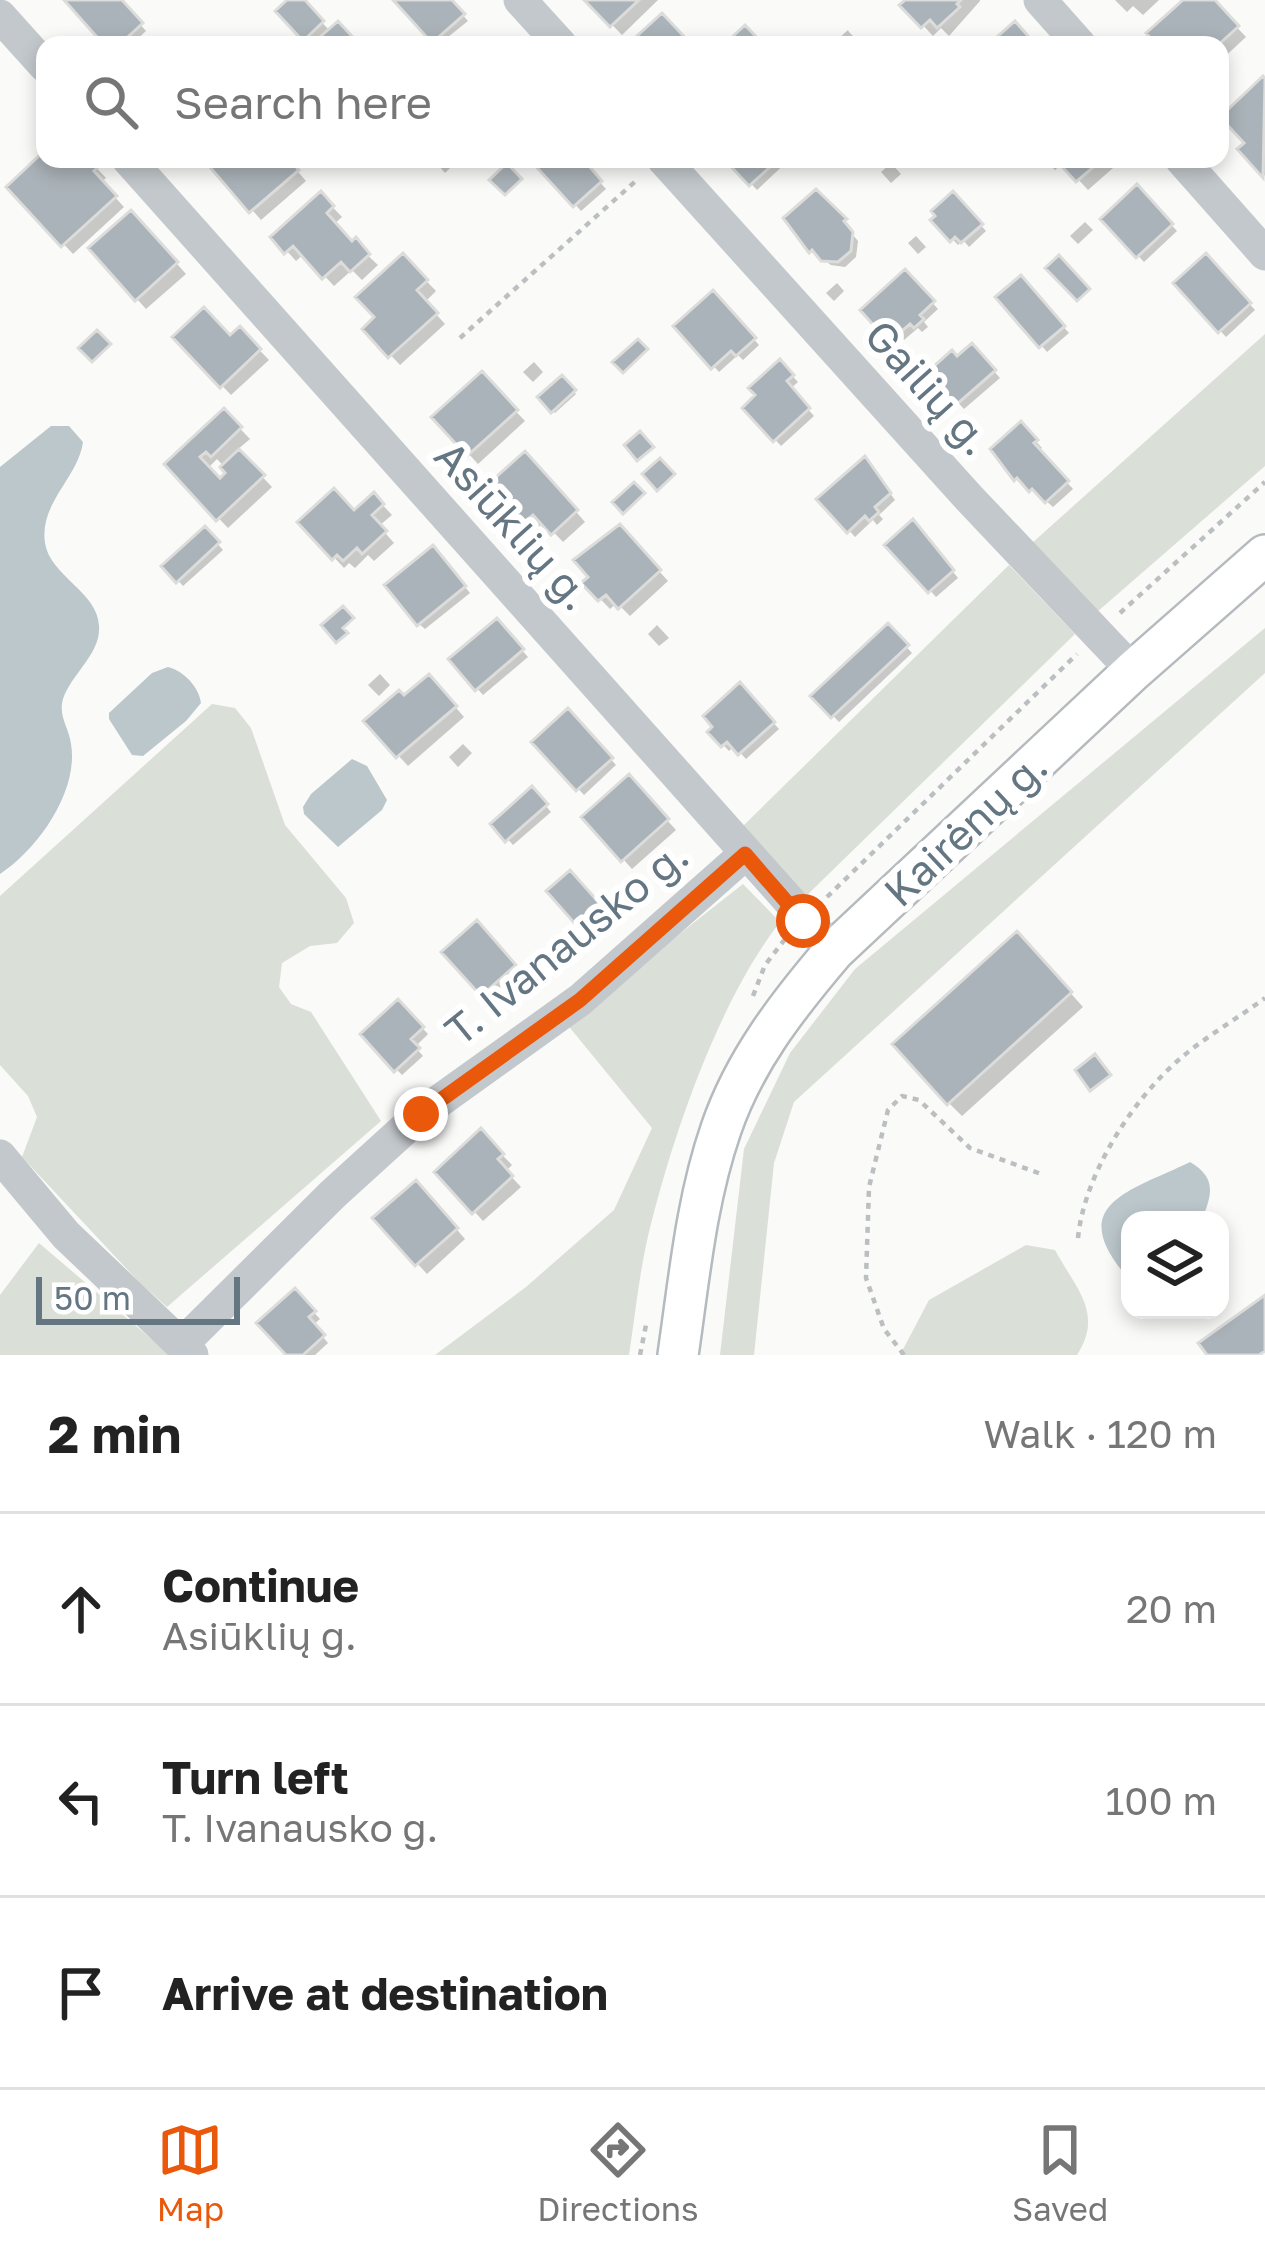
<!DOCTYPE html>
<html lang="en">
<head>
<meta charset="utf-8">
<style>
	:root { --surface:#fff; --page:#f2f2f2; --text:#222; --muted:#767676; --line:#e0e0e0; --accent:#ea580c }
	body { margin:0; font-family:"Golos Text",sans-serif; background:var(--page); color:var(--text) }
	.controls { position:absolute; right:36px; bottom:36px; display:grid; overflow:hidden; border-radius:24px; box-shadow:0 6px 18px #0003 }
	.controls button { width:108px; height:108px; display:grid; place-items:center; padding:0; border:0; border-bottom:3px solid var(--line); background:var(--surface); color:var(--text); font:60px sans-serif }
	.scale { position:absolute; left:36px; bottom:30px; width:204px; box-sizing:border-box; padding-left:12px; border:6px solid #657683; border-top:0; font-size:33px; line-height:42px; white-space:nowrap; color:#657683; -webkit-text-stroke:9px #fff; paint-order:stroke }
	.stop { position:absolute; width:36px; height:36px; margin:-27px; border:9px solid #ea580c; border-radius:50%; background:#fff }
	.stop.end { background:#ea580c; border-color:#fff; box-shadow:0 3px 12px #0008 }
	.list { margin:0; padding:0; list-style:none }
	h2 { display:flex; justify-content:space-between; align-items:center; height:156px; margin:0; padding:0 48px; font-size:51px }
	h2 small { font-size:39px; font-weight:400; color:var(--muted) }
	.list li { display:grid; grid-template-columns:78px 1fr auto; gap:36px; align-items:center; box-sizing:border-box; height:192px; padding:0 48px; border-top:3px solid var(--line) }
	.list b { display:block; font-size:45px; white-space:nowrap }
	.list p { margin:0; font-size:39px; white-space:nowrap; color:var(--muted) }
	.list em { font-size:39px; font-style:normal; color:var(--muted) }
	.icon { flex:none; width:66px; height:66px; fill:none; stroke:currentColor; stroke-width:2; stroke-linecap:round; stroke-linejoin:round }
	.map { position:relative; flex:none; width:1265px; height:1355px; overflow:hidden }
	.search { position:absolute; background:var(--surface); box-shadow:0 6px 18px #0003; left:36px; right:36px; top:36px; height:132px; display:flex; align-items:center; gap:30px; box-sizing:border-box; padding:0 42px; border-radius:24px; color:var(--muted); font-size:45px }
	.sheet { height:732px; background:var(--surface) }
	nav { display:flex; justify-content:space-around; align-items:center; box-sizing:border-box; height:168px; border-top:3px solid var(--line); background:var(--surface); font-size:33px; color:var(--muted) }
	nav a { display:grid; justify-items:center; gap:6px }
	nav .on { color:var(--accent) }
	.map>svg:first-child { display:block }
	.green { fill:#dadfd7 }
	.water { fill:#bbc7cb }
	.shadow { fill:#0003; fill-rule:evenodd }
	.building { fill:#aab3b9; stroke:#dcdcda; stroke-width:3 }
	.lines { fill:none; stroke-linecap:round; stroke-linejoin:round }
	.major-casing { stroke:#b5babe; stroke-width:44 }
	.path { stroke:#bbbfc2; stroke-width:4.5; stroke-dasharray:6 6; stroke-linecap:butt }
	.minor { stroke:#c3c8cc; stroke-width:33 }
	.major { stroke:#fff; stroke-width:39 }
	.route { stroke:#ea580c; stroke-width:15 }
	.labels { text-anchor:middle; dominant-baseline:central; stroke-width:12; stroke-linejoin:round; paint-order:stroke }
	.street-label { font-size:42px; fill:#657683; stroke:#fff }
</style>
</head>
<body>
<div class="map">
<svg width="1265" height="1355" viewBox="0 0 1265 1355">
	<rect width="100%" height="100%" fill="#fafaf8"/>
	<path class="green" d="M1265 334V466L1097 612 1031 544Z
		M1009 565 1075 634 803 899 743 826Z
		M1265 628V673L794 1102 774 1163 754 1355H720L744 1149 790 1053 855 969Z
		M212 704 235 708 251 728 285 825 346 898 354 923 337 943 310 946 282 963 279 987 291 1004 311 1012 381 1121 167 1307 139 1282 22 1157 37 1117 28 1096 0 1065V896Z
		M743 884 780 922C718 1002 672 1137 648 1236 639 1275 635 1316 629 1355H435L526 1287 614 1210 652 1128 566 1023Z
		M39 1243 170 1355H0V1295Z
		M1026 1245 1055 1250C1076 1289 1104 1313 1077 1355H900L929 1300Z"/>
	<path class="water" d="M51 426H69L83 442C78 478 39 503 45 543 50 576 98 592 99 626 101 654 71 674 63 699 58 716 69 728 71 744 79 791 38 849 0 874V467Z
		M168 667C184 671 199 687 201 703L186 721 143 756 132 755 109 719V713L152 673Z
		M352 759 367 766 387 800 382 810 338 847 304 814 303 807 311 794Z
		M1190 1162C1217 1178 1212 1194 1202 1220H1130L1128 1278C1063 1204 1131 1191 1190 1162Z"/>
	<path class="shadow" d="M68 0H118L146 31 131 45H109Z
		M292 0H301L330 31 357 45H311L279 12Z
		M397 0H449L468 21 438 45Z
		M588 0H658L622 35Z
		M909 0H980V1L949 36 941 28 933 36 904 5Z
		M1115 0H1159L1143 15 1133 6 1127 12Z
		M1187 0H1211L1246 37 1220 61V45H1161Z
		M848 30 849 32 862 45H847L840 37Z
		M1263 80 1265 83V176L1241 150 1248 143Z
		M45 155V159H88L106 178 101 182 124 207 73 254 10 187Z
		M207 159H287L306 181 261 220Z
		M433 159H449L454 164 445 173Z
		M579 159 606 189 581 211 535 160Z
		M728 159H790L757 190Z
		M1044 159H1119L1121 161 1088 190 1063 163 1055 170Z
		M891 163 901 174 891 183 881 172Z
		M1137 189 1177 231 1144 262 1104 219Z
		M816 193 850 226 848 229 858 241 856 257 845 267 831 265 811 251Z
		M321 195 342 217 334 224 378 265 362 280 352 270 334 286 304 254 296 261 274 237Z
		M953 195 986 231 969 247 963 240 958 245 935 220Z
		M1085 222 1093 230 1078 244 1070 236Z
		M141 223 186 274 146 309 137 299Z
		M916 236 926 247 918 254 908 243Z
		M403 257 436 291 425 302 445 324 400 365 366 329 379 318Z
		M1206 257 1255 310 1226 337 1177 283Z
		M905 273 938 309 924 322 928 327 922 332 918 328 904 340 892 327 885 333 864 310Z
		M1021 279 1069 333 1047 352 1000 297Z
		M837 283 844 291 834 301 826 293Z
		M713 294 759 345 743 360 738 355 719 372 677 326Z
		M240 330 269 360 231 395 176 337 231 339Z
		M972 347 1000 378 964 409 948 392 941 398 924 379Z
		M534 362 543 372 533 382 523 372Z
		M780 363 798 382 790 389 814 416 781 446 746 408Z
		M481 375 525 421 478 464 435 417Z
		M562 379 576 394 555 413 541 397Z
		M224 412 250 439 237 450 272 487 228 528 168 465ZM217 459 230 473 220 482 207 469Z
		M1021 425 1042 448 1038 451 1073 489 1053 507 1025 482 1022 485 1003 464Z
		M535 465 585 522 563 542 544 522 532 533 523 523Z
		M870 466 895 500 879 515 883 519 877 525 873 520 855 537 821 499Z
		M374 496 392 515 379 526 394 543 374 561 368 555 355 568 349 563 344 568 302 522 355 514Z
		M620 528 668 581 630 616 617 603 610 609 585 583Z
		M918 529 958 578 936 597 889 545Z
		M205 530 223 550 183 586 165 566Z
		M438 554 470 593 425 629 419 624Z
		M497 622 528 657 483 695 452 660Z
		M657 625 669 638 659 646 648 634Z
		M888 627 912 653 839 722 814 696Z
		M380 674 390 685 379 696 368 685Z
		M438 687 464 717 408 766 367 721Z
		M740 687 779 729 746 759 734 746 729 751 711 732Z
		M568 712 616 765 584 795 535 742Z
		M463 744 472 753 458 767 449 757Z
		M638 788 676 830 632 869 623 859Z
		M532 790 551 812 513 845 494 824Z
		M570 874 605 913 585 930 551 891Z
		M477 924 520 973 489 1000 446 952Z
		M1030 948 1083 1007 962 1116 949 1103Z
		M398 1003 428 1034 415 1047 423 1056 402 1075 364 1035Z
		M481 1133 512 1165 506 1171 521 1187 483 1221 438 1172Z
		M425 1193 465 1239 427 1274 376 1219Z
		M295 1292 320 1319 313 1325 328 1343 315 1355H290Z"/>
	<path class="building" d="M64 0H122L143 23 119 45H104Z
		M287 0H305L324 21 303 41 275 11Z
		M393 0H452L465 14 432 43Z
		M584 0H639L610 27Z
		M905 0H961L957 4 960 7 937 28 930 20 921 28 899 5Z
		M1183 0H1215L1239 26 1218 45H1157L1146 33Z
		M662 13 692 45H627Z
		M338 21 360 45H311Z
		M1015 21 1036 45H988Z
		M745 25 764 45H737L731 38Z
		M1263 76 1265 79 1263 178 1237 149 1244 143 1220 117Z
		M45 150V159H91L98 167 94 171 117 196 61 247 6 187Z
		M203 159H289L299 170 249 213Z
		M583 159 602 181 573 207 530 160Z
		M724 159H779L749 186Z
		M1055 159H1103L1076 182Z
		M507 163 522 179 505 195 489 180Z
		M1137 184 1173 224 1136 258 1100 219Z
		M816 189 847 219 844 221 853 232 851 251 838 262 821 261 812 250 809 253 783 218Z
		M321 191 334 206 327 213 352 241 356 237 370 254 350 272 341 262 322 279 293 246 284 254 270 237Z
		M953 191 983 224 961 243 955 237 950 242 930 220 935 216 931 211Z
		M131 210 178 262 135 301 88 248Z
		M403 253 428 280 417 290 438 313 388 358 362 329 374 317 355 297Z
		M1206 253 1251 303 1218 333 1173 283Z
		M1059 255 1090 289 1077 301 1045 268Z
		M905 269 935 301 920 315 924 319 914 328 910 324 896 336 884 323 877 329 860 310Z
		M1021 275 1065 326 1039 348 995 297Z
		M713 290 756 338 736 356 731 351 711 369 673 326Z
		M204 307 230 335 240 326 261 349 220 388 172 337Z
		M97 330 111 344 92 362 78 348Z
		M638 339 648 349 623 373 612 362Z
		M972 343 996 370 956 405 941 388 933 394 920 379 952 350 957 356Z
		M780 359 794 375 787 381 810 408 773 442 742 408 755 395 748 388Z
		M482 371 518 410 467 456 431 417Z
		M562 375 576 390 551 413 537 397Z
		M224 408 242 427 211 457 206 452 200 457 220 478 225 473 220 467 239 449 265 475 216 521 164 464Z
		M1021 421 1038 440 1034 443 1069 481 1045 503 1032 489 1029 492 1017 478 1014 481 990 449Z
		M640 431 654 447 637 461 624 445Z
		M525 451 578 510 551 535 533 515 521 525 486 486Z
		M865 456 891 493 875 507 879 512 869 521 865 516 847 533 816 499Z
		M660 458 675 474 657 491 642 474Z
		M634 482 645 493 623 514 612 502Z
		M334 488 354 510 374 492 384 504 372 515 387 531 362 554 357 548 343 561 337 555 332 560 297 522Z
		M913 519 954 570 928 593 884 545Z
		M620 524 661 570 618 609 606 595 598 601 581 583 588 577 573 560Z
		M205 526 220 542 176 583 161 566Z
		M433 545 466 586 417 626 384 585Z
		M343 606 354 618 343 628 348 633 336 643 321 625Z
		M497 618 524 649 475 691 448 659Z
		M888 623 909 645 831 718 810 696Z
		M429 674 457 706 396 758 363 721 399 690 404 695Z
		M740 682 775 722 738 755 727 742 721 747 707 732 712 727 703 716Z
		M568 708 613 758 576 791 531 742Z
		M629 774 669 819 621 862 581 817Z
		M532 786 548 804 505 842 490 824Z
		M570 870 601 905 577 926 546 891Z
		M477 920 516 965 481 996 441 952Z
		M1017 931 1072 992 947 1105 892 1044Z
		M398 999 424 1027 411 1039 420 1048 394 1072 360 1034Z
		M1095 1054 1111 1075 1090 1091 1075 1070Z
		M481 1128 504 1154 498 1159 513 1176 472 1214 434 1172Z
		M416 1180 458 1228 415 1266 372 1218Z
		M295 1288 316 1311 309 1317 325 1335 303 1355H286L256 1323Z
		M1265 1295V1351L1259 1355H1207L1198 1343Z"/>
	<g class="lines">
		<defs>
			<path id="major" d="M678 1355C689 1280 696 1201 721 1129 744 1061 788 1005 834 951L1133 671 1265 555"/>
		</defs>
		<use href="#major" class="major-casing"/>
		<path class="path" d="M460 338 638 179
			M1120 613 1265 482
			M827 897 1077 654
			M753 996 765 965 785 939
			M1078 1238C1084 1175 1133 1098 1182 1057 1207 1036 1238 1018 1265 998
			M640 1355 646 1325
			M904 1355 884 1329 866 1278 869 1187 888 1110 902 1096 919 1100 970 1148 1041 1174"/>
		<path class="minor" d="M520 0 561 45
			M1040 0 1080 45
			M0 16 45 66
			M128 159 834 951
			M663 159 969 498 1133 671
			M1181 159 1265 254
			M0 1156 66 1235 192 1355
			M181 1345 333 1194 421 1114 580 1000 745 854"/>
		<use href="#major" class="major"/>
	</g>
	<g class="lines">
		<path class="route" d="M421 1114 580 1000 745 854 803 921"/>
	</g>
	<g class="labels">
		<g class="street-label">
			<text transform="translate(929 387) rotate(48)">Gailių g.</text>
			<text transform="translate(514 525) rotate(48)">Asiūklių g.</text>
			<text transform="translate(965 828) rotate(-43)">Kairėnų g.</text>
			<text transform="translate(566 942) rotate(-39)">T. Ivanausko g.</text>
		</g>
	</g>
</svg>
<div class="controls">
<button><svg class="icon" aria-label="layers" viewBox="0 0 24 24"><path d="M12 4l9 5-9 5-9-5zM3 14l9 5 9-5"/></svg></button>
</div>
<div class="scale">50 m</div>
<div class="stop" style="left:803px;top:921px"></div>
<div class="stop end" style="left:421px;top:1114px"></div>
<div class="search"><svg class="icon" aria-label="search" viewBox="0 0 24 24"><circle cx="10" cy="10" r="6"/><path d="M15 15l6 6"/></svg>Search here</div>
</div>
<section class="sheet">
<h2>2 min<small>Walk · 120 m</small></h2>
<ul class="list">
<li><svg class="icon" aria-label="ahead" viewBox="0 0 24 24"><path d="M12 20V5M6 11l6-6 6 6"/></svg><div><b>Continue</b><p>Asiūklių g.</p></div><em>20 m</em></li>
<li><svg class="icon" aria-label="left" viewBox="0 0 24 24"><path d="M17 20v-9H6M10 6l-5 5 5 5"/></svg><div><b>Turn left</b><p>T. Ivanausko g.</p></div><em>100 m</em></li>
<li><svg class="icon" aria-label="arrive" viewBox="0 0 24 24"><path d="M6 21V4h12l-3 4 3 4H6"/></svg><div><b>Arrive at destination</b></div></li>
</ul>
</section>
<nav>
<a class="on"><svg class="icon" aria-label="map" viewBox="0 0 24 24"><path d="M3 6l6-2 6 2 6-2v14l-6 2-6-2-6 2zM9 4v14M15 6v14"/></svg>Map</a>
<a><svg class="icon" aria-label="directions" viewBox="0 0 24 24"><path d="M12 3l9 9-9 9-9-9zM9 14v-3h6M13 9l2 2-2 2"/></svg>Directions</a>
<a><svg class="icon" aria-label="saved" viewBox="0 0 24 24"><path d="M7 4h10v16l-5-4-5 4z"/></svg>Saved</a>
</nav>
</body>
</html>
